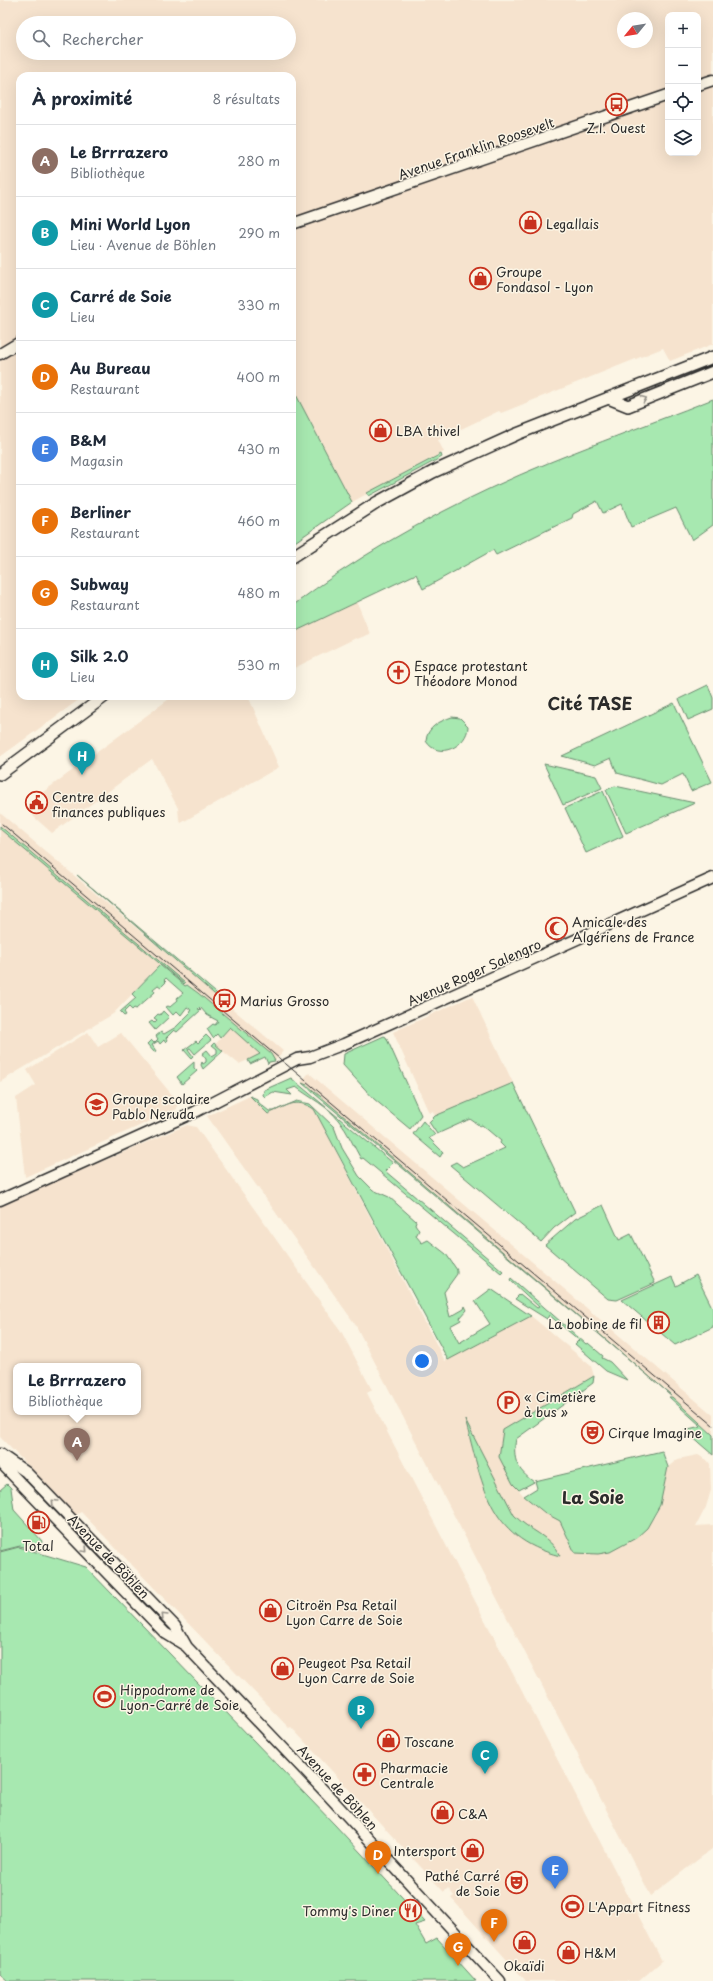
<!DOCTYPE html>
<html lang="fr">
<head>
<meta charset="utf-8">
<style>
	:root { --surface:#fff; --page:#f2f2f3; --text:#1f2937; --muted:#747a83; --line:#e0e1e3; --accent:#ea580c }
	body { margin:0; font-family:"Playpen Sans",sans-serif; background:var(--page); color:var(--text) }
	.controls { position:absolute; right:12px; top:12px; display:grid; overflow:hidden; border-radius:8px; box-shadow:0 4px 16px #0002 }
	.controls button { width:36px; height:36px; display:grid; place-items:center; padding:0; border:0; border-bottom:1px solid var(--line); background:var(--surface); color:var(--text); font:20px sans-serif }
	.compass { position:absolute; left:617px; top:12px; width:36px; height:36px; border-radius:50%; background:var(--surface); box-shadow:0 4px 16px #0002; rotate:240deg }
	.you { position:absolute; left:422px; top:1361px; width:14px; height:14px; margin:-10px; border:3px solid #fff; border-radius:50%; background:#1a73e8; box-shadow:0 0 0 6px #1a73e833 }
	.badge { display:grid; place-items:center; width:26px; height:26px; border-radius:50%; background:var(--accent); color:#fff; font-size:13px; font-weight:700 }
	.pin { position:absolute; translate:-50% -33px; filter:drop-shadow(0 1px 2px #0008) }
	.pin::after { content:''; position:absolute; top:21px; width:14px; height:12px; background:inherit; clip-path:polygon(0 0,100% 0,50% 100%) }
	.popup { position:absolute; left:13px; top:1363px; width:128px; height:52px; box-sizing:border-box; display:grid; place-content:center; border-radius:8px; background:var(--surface); filter:drop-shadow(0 1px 3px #0005); font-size:13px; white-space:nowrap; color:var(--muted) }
	.popup b { font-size:15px; color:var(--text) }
	.popup::after { content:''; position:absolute; left:50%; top:100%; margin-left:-8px; border:8px solid transparent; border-top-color:var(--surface) }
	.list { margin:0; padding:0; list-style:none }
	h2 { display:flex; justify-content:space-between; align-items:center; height:52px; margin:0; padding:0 16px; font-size:17px }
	h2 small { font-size:13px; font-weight:400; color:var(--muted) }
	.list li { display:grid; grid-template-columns:26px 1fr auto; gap:12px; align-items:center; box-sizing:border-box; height:72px; padding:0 16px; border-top:1px solid var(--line) }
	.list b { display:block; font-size:15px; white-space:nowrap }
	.list p { margin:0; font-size:13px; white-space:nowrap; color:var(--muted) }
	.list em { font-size:13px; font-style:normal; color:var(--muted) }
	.icon { flex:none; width:22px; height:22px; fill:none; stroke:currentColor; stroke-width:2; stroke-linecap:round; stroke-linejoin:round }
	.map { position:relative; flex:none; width:713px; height:1981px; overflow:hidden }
	.search { position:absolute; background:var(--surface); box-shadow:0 4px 16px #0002; left:16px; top:16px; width:280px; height:44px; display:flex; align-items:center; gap:10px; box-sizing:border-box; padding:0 14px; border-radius:22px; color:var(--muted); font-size:15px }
	.panel { position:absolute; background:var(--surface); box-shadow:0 4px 16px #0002; left:16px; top:72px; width:280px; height:628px; border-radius:12px }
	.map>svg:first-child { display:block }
	.built { fill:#f6e3ce; fill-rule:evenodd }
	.green { fill:#a7e8b0; stroke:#698a6e }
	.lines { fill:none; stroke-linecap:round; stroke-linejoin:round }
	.secondary-casing { stroke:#2b2b2b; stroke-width:13 }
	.primary-casing { stroke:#2b2b2b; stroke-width:14 }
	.secondary { stroke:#fcf5e5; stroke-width:10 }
	.primary { stroke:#fcf5e5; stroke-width:11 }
	.tram { stroke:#2b2b2b; stroke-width:1 }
	.oneway { stroke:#949088 }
	.labels { text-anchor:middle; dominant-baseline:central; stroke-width:3; stroke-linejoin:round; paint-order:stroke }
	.poi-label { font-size:13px; fill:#2b2b2b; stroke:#fcf5e5; text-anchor:start }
	.street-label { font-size:13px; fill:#2b2b2b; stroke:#fcf5e5 }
	.district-label { font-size:17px; font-weight:bold; fill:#2b2b2b; stroke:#fcf5e5 }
</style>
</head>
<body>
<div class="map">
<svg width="713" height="1981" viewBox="0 0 713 1981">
	<rect width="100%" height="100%" fill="#fcf5e5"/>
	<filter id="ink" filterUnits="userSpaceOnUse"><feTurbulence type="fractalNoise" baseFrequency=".025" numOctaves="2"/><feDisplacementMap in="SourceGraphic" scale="8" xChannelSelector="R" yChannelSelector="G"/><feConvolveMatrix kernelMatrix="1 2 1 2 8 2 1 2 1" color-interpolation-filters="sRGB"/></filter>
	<g filter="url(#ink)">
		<path class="built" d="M0 0H713V344L670 361 663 348 501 413 499 411 438 440 444 452 352 502 292 387V76H20V696H84L0 757ZM668 15H698V153H668ZM623 18H647V42H623ZM23 23H289V53H23Z
			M357 602 370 634 357 639 356 638 292 669V633Z
			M173 696H248L279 767 181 823 179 819 178 808 152 759 52 833 34 817 27 804Z
			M0 813 192 975 283 1051 275 1061 268 1064 265 1057 261 1054 239 1064 215 1045 233 1023 187 984 185 985 160 965 113 1014 0 1082Z
			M472 996 513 1083 435 1116 433 1111 429 1113 393 1032Z
			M88 1032 98 1047 121 1033 177 1101V1109L25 1177 16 1098 36 1085 27 1070Z
			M309 1073 713 1415V1435L670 1396 671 1394 301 1082Z
			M250 1096 268 1114 294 1103H304L314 1109 445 1361 531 1316 591 1366 594 1376 503 1430 513 1484 524 1496 545 1513 560 1521 575 1553 610 1552 636 1538 655 1516 660 1505 668 1467 678 1459 698 1455 707 1460 710 1464 711 1490 706 1507 696 1526 713 1525V1848L651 1896 355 1324 207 1116Z
			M187 1125 196 1127 341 1331 372 1390 367 1393 662 1961 639 1981H526L451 1898 454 1896 448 1888 444 1892 291 1727 289 1728 81 1512 76 1515 0 1437V1205ZM16 1366H138V1412H16Z"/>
		<path class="green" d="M292 387 352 502 292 544Z
			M713 399V525L692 540 676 508 631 527 622 504 603 513 597 501 573 514 572 518 496 555 493 550 423 589 416 574 292 633V606C354 559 422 520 493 487 564 454 640 428 713 399Z
			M441 454 442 457 369 496 367 493Z
			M708 685 713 698V709L688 720 679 699Z
			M674 703 712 782 691 791 683 774 661 785 617 773 611 758 595 765 562 756Z
			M452 717 460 718 468 726C468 746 438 761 426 741 427 727 440 721 452 717Z
			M544 764 596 776 602 788 563 805Z
			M615 786 695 803 626 833 606 790Z
			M603 791 623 836 586 853 565 808Z
			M0 826 185 983 184 984 0 829Z
			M77 875 222 998 221 1000Z
			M160 965 185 986 187 985 198 993 271 1054 275 1061 269 1062 268 1064 265 1057 250 1064 248 1060 260 1054 230 1027 220 1038 217 1034 213 1038 207 1029 213 1024 215 1025 218 1021 207 1015 200 1007 198 1009 201 1010 177 1032 174 1030 166 1038 167 1040 165 1042 164 1040 160 1044 158 1041 152 1045 156 1051 154 1052 147 1044 151 1040 154 1043 158 1039 156 1036 161 1032 164 1034 176 1027 191 1012 190 1009 187 1007 181 1015 177 1011 173 1015 166 1007 168 1006 170 1007 178 1000 177 998 183 993 166 978 164 980 166 982 161 987 158 985 153 989 155 992 136 1009 134 1008 132 1010 129 1007 124 1012 126 1015 124 1016 120 1012 136 998 132 994Z
			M163 1011 169 1017 155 1030 149 1023 152 1021 154 1023 157 1020 154 1018 158 1014 160 1015Z
			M206 1035 211 1040 195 1054 190 1048 188 1049 193 1056 191 1058 184 1050 196 1041 198 1043Z
			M384 1036 386 1037 421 1115 410 1129 374 1099 343 1065 344 1054Z
			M214 1043 223 1051 203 1069 201 1065 202 1062 203 1064 206 1062V1059L202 1054 207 1050 212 1056 217 1053V1049L212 1045Z
			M194 1062V1068L197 1071 182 1084 177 1077Z
			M291 1078 393 1163 385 1171 503 1271 501 1273 363 1158 361 1159C354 1147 348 1132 339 1121 328 1106 310 1098 296 1087L287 1090 292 1095 273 1092 265 1097 263 1095 264 1090Z
			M302 1083 307 1085 671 1395Z
			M513 1083 575 1212 554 1228 541 1242 450 1165 456 1162 463 1167 505 1148 500 1143 501 1141 482 1125 480 1126 470 1119 437 1134 429 1122 435 1116Z
			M250 1096 257 1099 259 1103 269 1111H274L297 1101 310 1104 334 1127 342 1148 359 1176 373 1190 389 1197 416 1221 415 1224 419 1230 416 1236 422 1243 428 1240 446 1254 457 1270V1274L444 1292 450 1317 464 1309 465 1306 467 1310 460 1318 461 1320 450 1326 459 1343 490 1324 475 1301 491 1289 531 1316 448 1360 314 1109C295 1097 287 1106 268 1114Z
			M423 1121 435 1135 429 1138 443 1152 440 1157 413 1134Z
			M603 1205 619 1240 631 1234 655 1283 617 1300 608 1299 545 1245 575 1219Z
			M696 1275 713 1309V1327L675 1345 622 1300 672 1277 676 1286Z
			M511 1278 586 1344 588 1343 603 1356 602 1358 610 1362 627 1380 606 1371 575 1344 579 1340 549 1315 547 1319 515 1299 520 1294 537 1308 539 1307 510 1280Z
			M594 1376 593 1383 516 1439C512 1459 517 1470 534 1482L519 1490 513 1484 499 1457 503 1430Z
			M669 1397H672L713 1435V1455L684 1430 701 1426Z
			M465 1420 514 1515C529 1531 550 1535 560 1556 486 1537 483 1483 465 1420Z
			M662 1451 668 1467 660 1505 647 1528 636 1538 610 1552 598 1554 575 1553 560 1521 545 1513 524 1496 537 1488 535 1481Z
			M7 1484 11 1488 14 1510 42 1541 40 1551 20 1546 0 1551V1490Z
			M19 1547 86 1567 335 1825 425 1922 415 1925 426 1944 437 1938 476 1981H8L0 1974V1552Z"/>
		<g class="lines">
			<defs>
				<path id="secondary" d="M698 85 713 80
					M292 224 668 95
					M0 354 20 342
					M0 1200 195 1112 297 1059 310 1057 344 1044 713 878
					M0 1454 26 1472 175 1626 187 1647 326 1793 500 1981
					M0 1462 165 1633 186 1646"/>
				<path id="primary" d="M608 398 628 406 713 372
					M292 557 378 502 433 472 517 434 713 357
					M0 774 105 696"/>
			</defs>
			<use href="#secondary" class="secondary-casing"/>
			<use href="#primary" class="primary-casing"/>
			<use href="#secondary" class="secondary"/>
			<use href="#primary" class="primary"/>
			<path class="tram" d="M2 824 713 1425"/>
		</g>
		<defs><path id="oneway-chevron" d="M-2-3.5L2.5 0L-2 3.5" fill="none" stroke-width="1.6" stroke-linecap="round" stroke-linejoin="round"/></defs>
		<g class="oneway">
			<use href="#oneway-chevron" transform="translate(644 399) rotate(-21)"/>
			<use href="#oneway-chevron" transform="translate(54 1502) rotate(-134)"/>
			<use href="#oneway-chevron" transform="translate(85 1550) rotate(46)"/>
			<use href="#oneway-chevron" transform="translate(164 1616) rotate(-134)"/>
		</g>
	</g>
	<defs>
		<symbol id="bus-ring" viewBox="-11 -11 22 22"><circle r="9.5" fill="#fcf5e5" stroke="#c8321e" stroke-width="1.5"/><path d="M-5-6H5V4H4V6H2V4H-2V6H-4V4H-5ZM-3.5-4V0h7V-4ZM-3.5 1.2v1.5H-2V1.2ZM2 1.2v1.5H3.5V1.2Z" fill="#c8321e"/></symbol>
		<symbol id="shop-ring" viewBox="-11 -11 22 22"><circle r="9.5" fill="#fcf5e5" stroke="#c8321e" stroke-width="1.5"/><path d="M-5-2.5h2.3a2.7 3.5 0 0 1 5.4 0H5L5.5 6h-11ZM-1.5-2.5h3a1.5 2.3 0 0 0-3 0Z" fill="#c8321e"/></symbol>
		<symbol id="church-ring" viewBox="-11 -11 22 22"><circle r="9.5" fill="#fcf5e5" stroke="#c8321e" stroke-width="1.5"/><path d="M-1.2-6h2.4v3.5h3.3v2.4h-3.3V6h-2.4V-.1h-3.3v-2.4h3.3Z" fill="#c8321e"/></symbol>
		<symbol id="civic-ring" viewBox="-11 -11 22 22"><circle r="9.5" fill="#fcf5e5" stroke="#c8321e" stroke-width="1.5"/><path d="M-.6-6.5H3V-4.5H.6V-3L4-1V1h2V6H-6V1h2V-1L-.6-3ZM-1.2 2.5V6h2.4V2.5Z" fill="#c8321e"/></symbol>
		<symbol id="mosque-ring" viewBox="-11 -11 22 22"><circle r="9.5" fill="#fcf5e5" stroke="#c8321e" stroke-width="1.5"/><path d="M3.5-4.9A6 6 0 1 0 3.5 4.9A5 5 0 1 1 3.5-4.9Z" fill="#c8321e"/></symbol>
		<symbol id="school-ring" viewBox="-11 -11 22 22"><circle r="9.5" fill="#fcf5e5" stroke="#c8321e" stroke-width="1.5"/><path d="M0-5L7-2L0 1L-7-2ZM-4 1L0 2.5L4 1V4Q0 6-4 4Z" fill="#c8321e"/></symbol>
		<symbol id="building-ring" viewBox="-11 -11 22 22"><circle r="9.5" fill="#fcf5e5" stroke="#c8321e" stroke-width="1.5"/><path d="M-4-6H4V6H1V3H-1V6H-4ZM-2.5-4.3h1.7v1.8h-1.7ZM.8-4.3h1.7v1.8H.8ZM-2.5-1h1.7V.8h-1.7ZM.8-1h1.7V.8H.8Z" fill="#c8321e"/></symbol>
		<symbol id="parking-ring" viewBox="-11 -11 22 22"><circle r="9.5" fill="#fcf5e5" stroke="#c8321e" stroke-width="1.5"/><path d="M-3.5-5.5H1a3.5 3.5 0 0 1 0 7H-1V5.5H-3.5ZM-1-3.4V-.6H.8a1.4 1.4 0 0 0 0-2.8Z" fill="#c8321e"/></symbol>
		<symbol id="theatre-ring" viewBox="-11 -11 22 22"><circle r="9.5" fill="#fcf5e5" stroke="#c8321e" stroke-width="1.5"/><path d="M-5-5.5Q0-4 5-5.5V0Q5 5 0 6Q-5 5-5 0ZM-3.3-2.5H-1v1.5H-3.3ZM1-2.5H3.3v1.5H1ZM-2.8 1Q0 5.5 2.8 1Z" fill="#c8321e"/></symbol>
		<symbol id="fuel-ring" viewBox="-11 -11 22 22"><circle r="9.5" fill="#fcf5e5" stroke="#c8321e" stroke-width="1.5"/><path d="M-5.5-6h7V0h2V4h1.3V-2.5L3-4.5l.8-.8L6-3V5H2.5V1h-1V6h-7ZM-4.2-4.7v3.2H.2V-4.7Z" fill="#c8321e"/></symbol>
		<symbol id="stadium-ring" viewBox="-11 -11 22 22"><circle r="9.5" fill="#fcf5e5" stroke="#c8321e" stroke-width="1.5"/><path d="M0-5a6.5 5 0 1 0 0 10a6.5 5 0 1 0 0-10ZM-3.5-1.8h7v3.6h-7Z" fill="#c8321e"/></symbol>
		<symbol id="pharmacy-ring" viewBox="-11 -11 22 22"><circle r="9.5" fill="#fcf5e5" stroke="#c8321e" stroke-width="1.5"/><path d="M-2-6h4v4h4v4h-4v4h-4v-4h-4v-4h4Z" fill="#c8321e"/></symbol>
		<symbol id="restaurant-ring" viewBox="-11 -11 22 22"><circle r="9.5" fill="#fcf5e5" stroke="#c8321e" stroke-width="1.5"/><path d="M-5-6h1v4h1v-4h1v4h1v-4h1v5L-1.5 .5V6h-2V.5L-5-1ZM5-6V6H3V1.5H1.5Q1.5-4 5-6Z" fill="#c8321e"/></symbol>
	</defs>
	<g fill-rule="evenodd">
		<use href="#bus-ring" x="604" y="92" width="25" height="25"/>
		<use href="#shop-ring" x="518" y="210" width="25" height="25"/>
		<use href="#shop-ring" x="468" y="266" width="25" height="25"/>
		<use href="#shop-ring" x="368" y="418" width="25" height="25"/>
		<use href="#church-ring" x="386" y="660" width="25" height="25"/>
		<use href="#civic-ring" x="24" y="790" width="25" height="25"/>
		<use href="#mosque-ring" x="544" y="916" width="25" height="25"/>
		<use href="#bus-ring" x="212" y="988" width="25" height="25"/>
		<use href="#school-ring" x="84" y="1092" width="25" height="25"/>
		<use href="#building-ring" x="646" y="1310" width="25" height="25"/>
		<use href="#parking-ring" x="496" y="1390" width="25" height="25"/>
		<use href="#theatre-ring" x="580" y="1420" width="25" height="25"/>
		<use href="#fuel-ring" x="26" y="1510" width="25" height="25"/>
		<use href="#shop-ring" x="258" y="1598" width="25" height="25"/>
		<use href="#shop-ring" x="270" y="1656" width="25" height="25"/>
		<use href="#stadium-ring" x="92" y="1684" width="25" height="25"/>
		<use href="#shop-ring" x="376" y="1728" width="25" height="25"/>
		<use href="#pharmacy-ring" x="352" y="1762" width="25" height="25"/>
		<use href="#shop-ring" x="430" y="1800" width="25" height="25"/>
		<use href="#shop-ring" x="460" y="1838" width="25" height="25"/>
		<use href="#theatre-ring" x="504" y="1870" width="25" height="25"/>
		<use href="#stadium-ring" x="560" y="1894" width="25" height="25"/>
		<use href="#restaurant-ring" x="398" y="1898" width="25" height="25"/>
		<use href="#shop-ring" x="512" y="1930" width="25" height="25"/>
		<use href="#shop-ring" x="556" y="1940" width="25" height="25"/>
	</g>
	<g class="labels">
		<g class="poi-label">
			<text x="616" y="127" text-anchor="middle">Z.I. Ouest</text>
			<text x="546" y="223">Legallais</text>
			<text x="496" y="271">Groupe<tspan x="496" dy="15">Fondasol - Lyon</tspan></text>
			<text x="396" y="430">LBA thivel</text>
			<text x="414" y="665">Espace protestant<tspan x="414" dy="15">Théodore Monod</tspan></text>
			<text x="52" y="796">Centre des<tspan x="52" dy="15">finances publiques</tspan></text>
			<text x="572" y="921">Amicale des<tspan x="572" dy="15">Algériens de France</tspan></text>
			<text x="240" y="1000">Marius Grosso</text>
			<text x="112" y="1098">Groupe scolaire<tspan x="112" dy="15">Pablo Neruda</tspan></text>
			<text x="642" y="1323" text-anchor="end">La bobine de fil</text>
			<text x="524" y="1396">« Cimetière<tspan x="524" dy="15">à bus »</tspan></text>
			<text x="608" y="1432">Cirque Imagine</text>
			<text x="38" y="1545" text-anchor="middle">Total</text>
			<text x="286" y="1604">Citroën Psa Retail<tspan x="286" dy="15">Lyon Carre de Soie</tspan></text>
			<text x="298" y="1662">Peugeot Psa Retail<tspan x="298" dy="15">Lyon Carre de Soie</tspan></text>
			<text x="120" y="1689">Hippodrome de<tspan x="120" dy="15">Lyon-Carré de Soie</tspan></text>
			<text x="404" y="1741">Toscane</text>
			<text x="380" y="1767">Pharmacie<tspan x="380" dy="15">Centrale</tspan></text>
			<text x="458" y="1813">C&amp;A</text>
			<text x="456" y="1850" text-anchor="end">Intersport</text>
			<text x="500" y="1875" text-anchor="end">Pathé Carré<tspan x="500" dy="15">de Soie</tspan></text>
			<text x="588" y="1906">L'Appart Fitness</text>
			<text x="396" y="1910" text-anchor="end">Tommy's Diner</text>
			<text x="584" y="1952">H&amp;M</text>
			<text x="524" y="1965" text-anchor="middle">Okaïdi</text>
		</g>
		<g class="street-label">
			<text transform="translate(476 148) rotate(-19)">Avenue Franklin Roosevelt</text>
			<text transform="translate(474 972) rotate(-24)">Avenue Roger Salengro</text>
			<text transform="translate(109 1556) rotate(46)">Avenue de Böhlen</text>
			<text transform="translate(338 1787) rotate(47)">Avenue de Böhlen</text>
		</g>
		<g class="district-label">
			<text x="590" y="703">Cité TASE</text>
			<text x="593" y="1497">La Soie</text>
		</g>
	</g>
</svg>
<div class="controls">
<button>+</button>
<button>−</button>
<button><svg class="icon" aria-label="locate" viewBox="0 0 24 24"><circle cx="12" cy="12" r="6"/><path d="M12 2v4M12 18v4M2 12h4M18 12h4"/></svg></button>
<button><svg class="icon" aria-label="layers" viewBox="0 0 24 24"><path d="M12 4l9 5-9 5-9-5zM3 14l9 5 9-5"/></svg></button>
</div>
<svg class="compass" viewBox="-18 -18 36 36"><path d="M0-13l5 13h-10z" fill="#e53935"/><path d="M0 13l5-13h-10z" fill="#747a83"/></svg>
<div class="you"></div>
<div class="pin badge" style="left:77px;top:1461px;background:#8d6e63">A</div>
<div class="popup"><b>Le Brrrazero</b>Bibliothèque</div>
<div class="pin badge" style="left:361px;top:1729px;background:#0f9aa8">B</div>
<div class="pin badge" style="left:485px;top:1774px;background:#0f9aa8">C</div>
<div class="pin badge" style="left:378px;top:1874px;background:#e8710a">D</div>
<div class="pin badge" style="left:555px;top:1889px;background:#3f7fe0">E</div>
<div class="pin badge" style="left:494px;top:1942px;background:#e8710a">F</div>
<div class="pin badge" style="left:458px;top:1966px;background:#e8710a">G</div>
<div class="pin badge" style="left:82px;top:775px;background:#0f9aa8">H</div>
<div class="search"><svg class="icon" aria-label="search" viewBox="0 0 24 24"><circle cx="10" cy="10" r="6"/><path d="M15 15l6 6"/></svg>Rechercher</div>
<section class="panel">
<h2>À proximité<small>8 résultats</small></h2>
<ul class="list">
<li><span class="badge" style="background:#8d6e63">A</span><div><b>Le Brrrazero</b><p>Bibliothèque</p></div><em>280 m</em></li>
<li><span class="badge" style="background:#0f9aa8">B</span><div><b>Mini World Lyon</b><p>Lieu · Avenue de Böhlen</p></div><em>290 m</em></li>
<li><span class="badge" style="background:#0f9aa8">C</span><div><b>Carré de Soie</b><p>Lieu</p></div><em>330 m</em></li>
<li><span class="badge" style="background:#e8710a">D</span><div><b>Au Bureau</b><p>Restaurant</p></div><em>400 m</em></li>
<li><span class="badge" style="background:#3f7fe0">E</span><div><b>B&amp;M</b><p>Magasin</p></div><em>430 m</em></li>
<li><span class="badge" style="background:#e8710a">F</span><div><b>Berliner</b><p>Restaurant</p></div><em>460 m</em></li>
<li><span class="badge" style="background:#e8710a">G</span><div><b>Subway</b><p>Restaurant</p></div><em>480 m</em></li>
<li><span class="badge" style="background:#0f9aa8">H</span><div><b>Silk 2.0</b><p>Lieu</p></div><em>530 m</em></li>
</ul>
</section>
</div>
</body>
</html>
